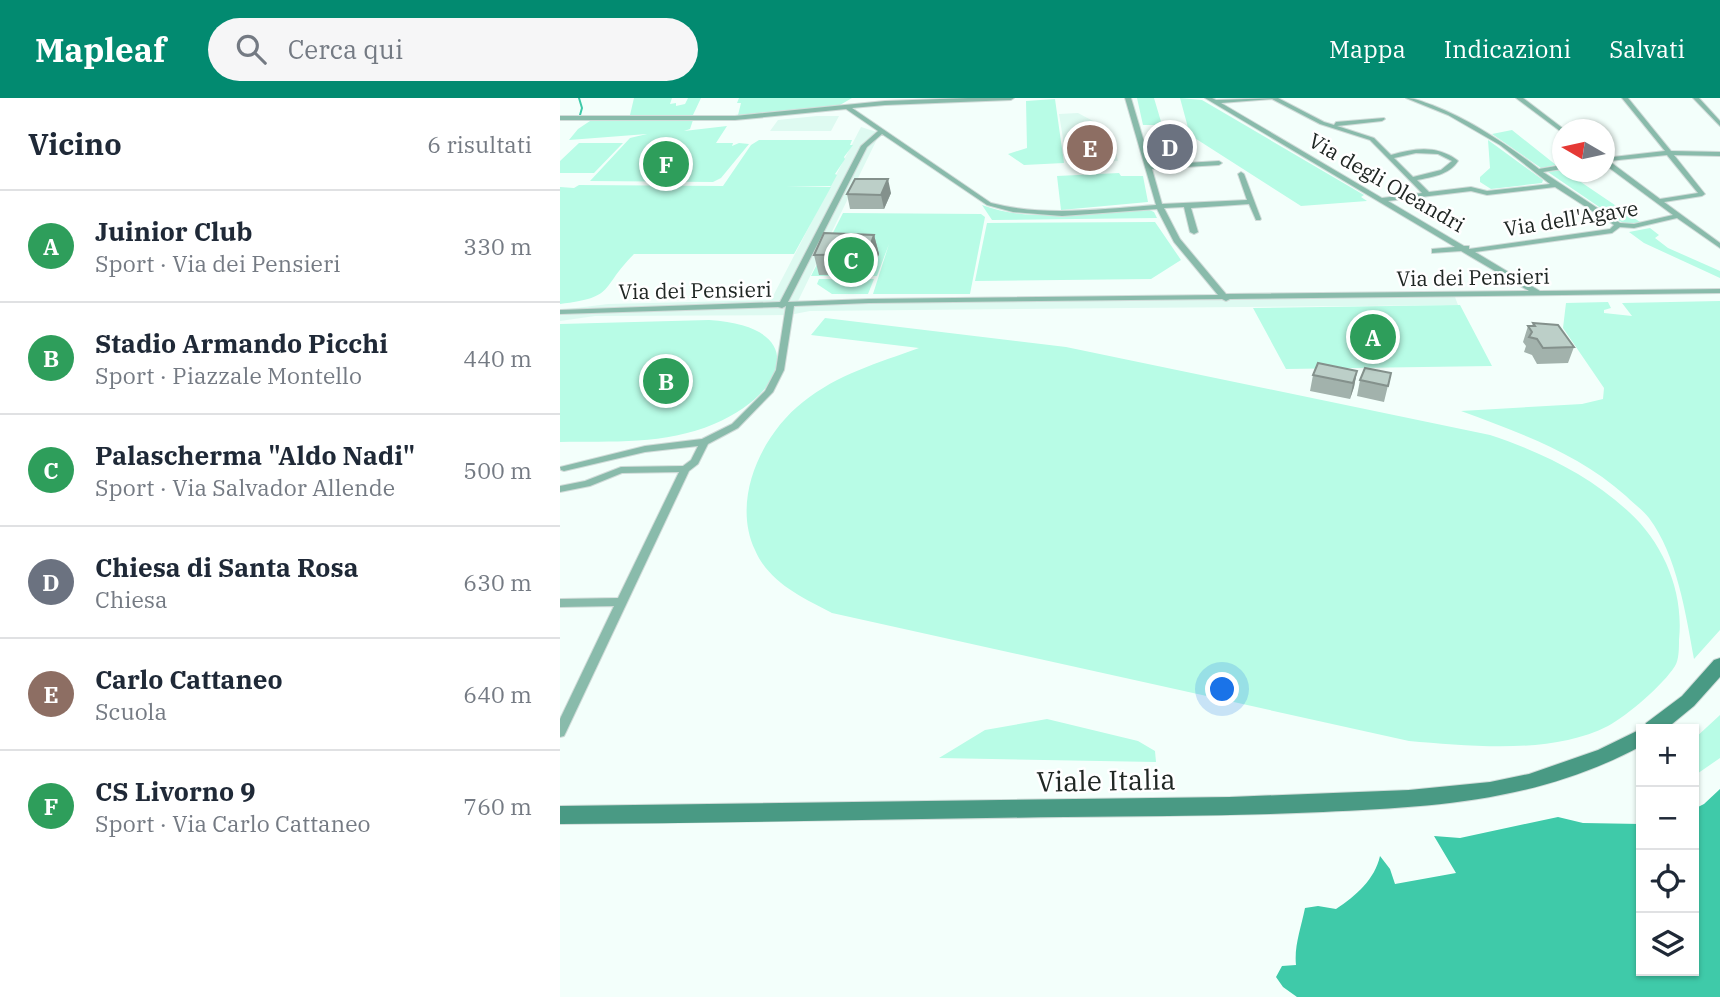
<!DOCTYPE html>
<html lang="it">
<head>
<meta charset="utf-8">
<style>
	:root { --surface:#fff; --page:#f6f6f7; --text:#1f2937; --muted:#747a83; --line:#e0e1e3; --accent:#028a70 }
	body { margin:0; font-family:"IBM Plex Serif",serif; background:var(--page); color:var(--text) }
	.controls { position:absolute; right:21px; bottom:21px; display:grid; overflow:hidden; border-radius:0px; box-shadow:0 2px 5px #0004 }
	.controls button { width:63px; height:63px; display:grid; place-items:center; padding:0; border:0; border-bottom:2px solid var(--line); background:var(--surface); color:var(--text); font:35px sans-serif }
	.compass { position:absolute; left:992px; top:21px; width:63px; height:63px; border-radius:50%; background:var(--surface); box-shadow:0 2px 5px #0004; rotate:279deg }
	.you { position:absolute; left:663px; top:592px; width:24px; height:24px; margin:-18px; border:5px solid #fff; border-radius:50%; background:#1a73e8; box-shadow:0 0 0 10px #1a73e833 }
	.badge { display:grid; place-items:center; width:46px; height:46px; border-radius:50%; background:var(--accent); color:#fff; font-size:23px; font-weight:700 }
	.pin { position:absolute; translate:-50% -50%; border:4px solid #fff; box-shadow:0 2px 7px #0006 }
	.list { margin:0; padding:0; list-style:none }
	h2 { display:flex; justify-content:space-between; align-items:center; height:91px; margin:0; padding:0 28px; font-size:30px }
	h2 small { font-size:23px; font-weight:400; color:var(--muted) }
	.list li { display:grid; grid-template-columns:46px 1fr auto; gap:21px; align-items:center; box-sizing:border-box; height:112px; padding:0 28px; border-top:2px solid var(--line) }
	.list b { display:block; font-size:26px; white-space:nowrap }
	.list p { margin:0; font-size:23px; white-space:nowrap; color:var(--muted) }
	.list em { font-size:23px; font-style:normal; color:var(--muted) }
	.icon { flex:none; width:38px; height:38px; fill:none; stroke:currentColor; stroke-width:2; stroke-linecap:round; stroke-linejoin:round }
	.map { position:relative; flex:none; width:1160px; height:899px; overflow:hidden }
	header { display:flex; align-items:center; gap:42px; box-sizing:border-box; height:98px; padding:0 35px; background:var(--accent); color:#fff }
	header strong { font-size:33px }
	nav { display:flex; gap:38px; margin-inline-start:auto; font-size:24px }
	.search { width:490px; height:63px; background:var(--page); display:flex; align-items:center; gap:18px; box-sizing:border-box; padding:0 24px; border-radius:38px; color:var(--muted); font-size:26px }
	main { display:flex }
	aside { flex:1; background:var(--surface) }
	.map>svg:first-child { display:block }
	.built { fill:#defaf1 }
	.green { fill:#b8fce6 }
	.water { fill:#3fcaa9 }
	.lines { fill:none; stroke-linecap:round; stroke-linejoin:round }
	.stream { stroke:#3fcaa9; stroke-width:2 }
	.minor-casing { stroke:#d1dcd9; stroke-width:2 }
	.secondary-casing { stroke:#d1dcd9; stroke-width:2 }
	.minor { fill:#89bbab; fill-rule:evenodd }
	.secondary { fill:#499a84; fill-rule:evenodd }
	.wall { fill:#a2b2ac }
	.shaded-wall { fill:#84918c }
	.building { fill:#bccfc8; stroke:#84918c; stroke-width:2 }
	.labels { text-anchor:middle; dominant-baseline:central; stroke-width:5; stroke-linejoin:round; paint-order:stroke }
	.far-street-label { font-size:21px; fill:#202724; stroke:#fff }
	.near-street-label { font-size:28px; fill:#202724; stroke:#fff }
</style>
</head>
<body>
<header>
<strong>Mapleaf</strong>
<div class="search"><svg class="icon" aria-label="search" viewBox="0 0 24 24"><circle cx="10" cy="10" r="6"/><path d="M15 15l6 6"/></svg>Cerca qui</div>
<nav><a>Mappa</a><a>Indicazioni</a><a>Salvati</a></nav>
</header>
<main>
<aside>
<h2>Vicino<small>6 risultati</small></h2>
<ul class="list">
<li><span class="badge" style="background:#2e9e5b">A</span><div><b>Juinior Club</b><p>Sport · Via dei Pensieri</p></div><em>330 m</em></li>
<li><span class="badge" style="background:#2e9e5b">B</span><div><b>Stadio Armando Picchi</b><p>Sport · Piazzale Montello</p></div><em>440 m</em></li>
<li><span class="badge" style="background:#2e9e5b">C</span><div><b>Palascherma &quot;Aldo Nadi&quot;</b><p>Sport · Via Salvador Allende</p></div><em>500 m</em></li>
<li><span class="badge" style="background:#6b7280">D</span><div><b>Chiesa di Santa Rosa</b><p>Chiesa</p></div><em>630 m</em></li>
<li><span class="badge" style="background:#8d6e63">E</span><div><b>Carlo Cattaneo</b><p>Scuola</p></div><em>640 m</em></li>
<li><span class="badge" style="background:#2e9e5b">F</span><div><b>CS Livorno 9</b><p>Sport · Via Carlo Cattaneo</p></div><em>760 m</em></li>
</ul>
</aside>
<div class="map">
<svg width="1160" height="899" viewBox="0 0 1160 899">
	<rect width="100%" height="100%" fill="#f3fffb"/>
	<path class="built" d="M518 15 550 32 558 63 507 65 499 16Z
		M257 18H279L271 33H210L218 22Z
		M301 29 320 35 238 203 895 199 898 207 250 213 229 217 35 218 0 223V212L48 206 211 202Z"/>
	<path class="green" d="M74 0H112L110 6 116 5V8L125 6 128 0H141L133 17H70Z
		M179 0H292L280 7 178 17 181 5H177Z
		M577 0H594L602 27H583Z
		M620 0 642 2 804 97 801 99 807 103 741 108 630 37Z
		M495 1 504 65 464 67 448 56 467 50 466 3Z
		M133 22 130 31 124 33 167 28 156 45H173L172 48 179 45 189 46 161 80 153 84 30 83 70 40 87 36 9 42 18 31 30 23Z
		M952 32 996 67 981 70 932 36Z
		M199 42H292L290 47H293L284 59 285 61 275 76 277 77 271 88H226L271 89 234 156H74C39 191 57 199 0 206V89L14 90 19 87 163 88 191 47Z
		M928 42 983 82 982 85 931 91 920 84V79L930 70Z
		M19 45H63L34 75H0V63Z
		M1002 72V74H1006L1080 124 1067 128 988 74Z
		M559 75 561 78H583L588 104 501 112 497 78Z
		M422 107C477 127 530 112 587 111L594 114 597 120 432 122Z
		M283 115 421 116 425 119 410 196H313L329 146 317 178H251Z
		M595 124 621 162 591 181 415 183 427 125Z
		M1090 130 1099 137 1095 140 1108 150 1160 173V180L1084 145 1069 134Z
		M259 181H314L308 196H272L257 186Z
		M1160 203V532L1134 561C1126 517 1117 457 1089 420 1083 412 1073 405 1066 398 1018 355 960 335 901 313L1022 306 1043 301 1044 290 1003 230 1006 205 1048 204 1051 210 1044 212V215L1072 218 1062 205Z
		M900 207 932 268 726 271 693 210Z
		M265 220 506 249 930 337C981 354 1029 377 1069 414 1104 446 1124 494 1119 542 1119 550 1119 562 1115 568 1103 587 1068 617 1048 628 991 657 911 648 849 643L272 515C243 500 209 485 195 452 171 401 202 336 243 304 278 276 318 265 359 250L251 237Z
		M149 222C250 228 228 295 154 326 105 347 52 343 0 344V226Z
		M1160 617V660L1134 678V641Z
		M487 621 578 643 595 653 596 664 379 660 425 632Z"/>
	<path class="water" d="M1160 691V899H737L723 889 716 879 722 868 736 867C734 848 741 830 745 810L758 808 776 811C796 798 815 781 820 758L830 771 835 786 896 775 874 738 900 740 998 719 1023 725 1081 726V873H1134V711L1144 706Z"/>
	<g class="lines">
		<path class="stream" d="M19 0 22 10 20 17"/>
		<defs>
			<path id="minor" d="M408 0H454L451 2 325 7 292 10 431 105C486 119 540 111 596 107L565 0H571L591 67 659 63 662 65 659 67 592 71 602 106 687 102 678 76 681 74 684 76 701 121 700 122H696L689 106 631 110 638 134 634 136 630 134 624 109 604 110 620 141 666 196 969 193 901 153 872 155V151L895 149 645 0H652L656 2 718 0 764 24 774 27 776 24 824 20 825 21 822 23 777 28 814 40 831 57C854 50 877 47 897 62L898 63C889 77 872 79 857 82L869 94 911 89 927 93 990 86 940 47 888 17 846 0C856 0 863 4 872 7 911 22 946 46 979 71L1002 67V71L983 74 1060 125 1074 126 1113 117 1044 66V60L1105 53 1062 0H1068L1111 53 1160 54V58L1114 57 1145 96 1142 98 1104 104 1160 145V150L1117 120 1074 130 1060 129 1052 135 915 154 980 193 1160 191V195L670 201 666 203 662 201 309 205 234 208 224 272 213 294 178 330 148 346 138 366 129 373 6 634 4 638 0 639V621L54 508 0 509V501L58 500 119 374 62 375 30 388 0 394V388L25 383 61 369 123 368 131 362 138 348 85 354 4 373 1 372 0 369 85 348 142 341 172 326 205 293 216 272 226 208 222 210 218 209 0 216V212L220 204 301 48 318 33 286 11 175 22H0V18H175L325 3ZM712 1 760 26 810 42 862 95 822 100 661 5ZM322 36 427 107 453 114 502 118 597 111 614 144 658 197 309 201 228 204 307 49ZM856 55 878 56 892 63 881 72 853 79 834 60ZM1107 57 1138 95 1100 101 1049 63ZM995 89 1054 127 1050 131 909 151V148H904L828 103 911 93 927 97Z
				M956 0H963L1005 32 1000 33Z
				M1133 0H1139L1160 23V28Z"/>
			<path id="secondary" d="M1160 560V579L1134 608 1106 631H1084L1086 625 1122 598 1154 562Z
				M1081 631V648C979 703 876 709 763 714 677 718 591 718 505 719 336 721 168 725 0 726V708L670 699 849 692 930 684 969 676 1038 652Z"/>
		</defs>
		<use href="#minor" class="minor-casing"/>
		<use href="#secondary" class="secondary-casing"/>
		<use href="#minor" class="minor"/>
		<use href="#secondary" class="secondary"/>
	</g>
	<path class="wall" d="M331 95 324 111H290L287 96Z
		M314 137 319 156 311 176 259 177 254 157Z
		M973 225 1014 249 1008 265 977 266 972 257 964 254 966 248 963 244 968 228H972Z
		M797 273 794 289 790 301 750 293 753 277Z
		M831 275 824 304 797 298 800 282Z"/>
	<path class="shaded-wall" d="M328 81 331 95 324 111 321 97Z
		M314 137 319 156 311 176 307 156Z
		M797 273 794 289 790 301 793 285Z"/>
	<path class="building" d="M295 81H328L321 97 287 96Z
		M264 135 314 137 307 156 254 157Z
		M973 225 998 227 1014 249 983 250 977 241 969 239 972 234 968 228H975Z
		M758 265 797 273 793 285 753 277Z
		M805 270 831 275 828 288 800 282Z"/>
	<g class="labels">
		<g class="far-street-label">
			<text transform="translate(827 84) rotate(30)">Via degli Oleandri</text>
			<text transform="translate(1011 120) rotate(-9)">Via dell'Agave</text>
			<text transform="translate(913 179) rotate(-1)">Via dei Pensieri</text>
			<text transform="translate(135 192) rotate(-1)">Via dei Pensieri</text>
		</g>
		<g class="near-street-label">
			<text transform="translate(546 682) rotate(-1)">Viale Italia</text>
		</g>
	</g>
</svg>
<div class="controls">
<button>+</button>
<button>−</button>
<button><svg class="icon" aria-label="locate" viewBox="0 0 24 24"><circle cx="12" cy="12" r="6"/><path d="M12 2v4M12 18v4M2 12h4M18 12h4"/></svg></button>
<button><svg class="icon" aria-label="layers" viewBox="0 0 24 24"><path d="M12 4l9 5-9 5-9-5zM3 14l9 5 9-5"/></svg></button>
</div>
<svg class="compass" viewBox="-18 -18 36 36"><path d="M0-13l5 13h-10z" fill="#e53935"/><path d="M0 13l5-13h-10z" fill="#747a83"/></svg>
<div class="you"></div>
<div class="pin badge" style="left:813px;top:239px;background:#2e9e5b">A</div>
<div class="pin badge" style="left:106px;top:283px;background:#2e9e5b">B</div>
<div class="pin badge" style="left:291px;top:162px;background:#2e9e5b">C</div>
<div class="pin badge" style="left:610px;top:49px;background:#6b7280">D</div>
<div class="pin badge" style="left:530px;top:50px;background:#8d6e63">E</div>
<div class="pin badge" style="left:106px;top:66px;background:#2e9e5b">F</div>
</div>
</main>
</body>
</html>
